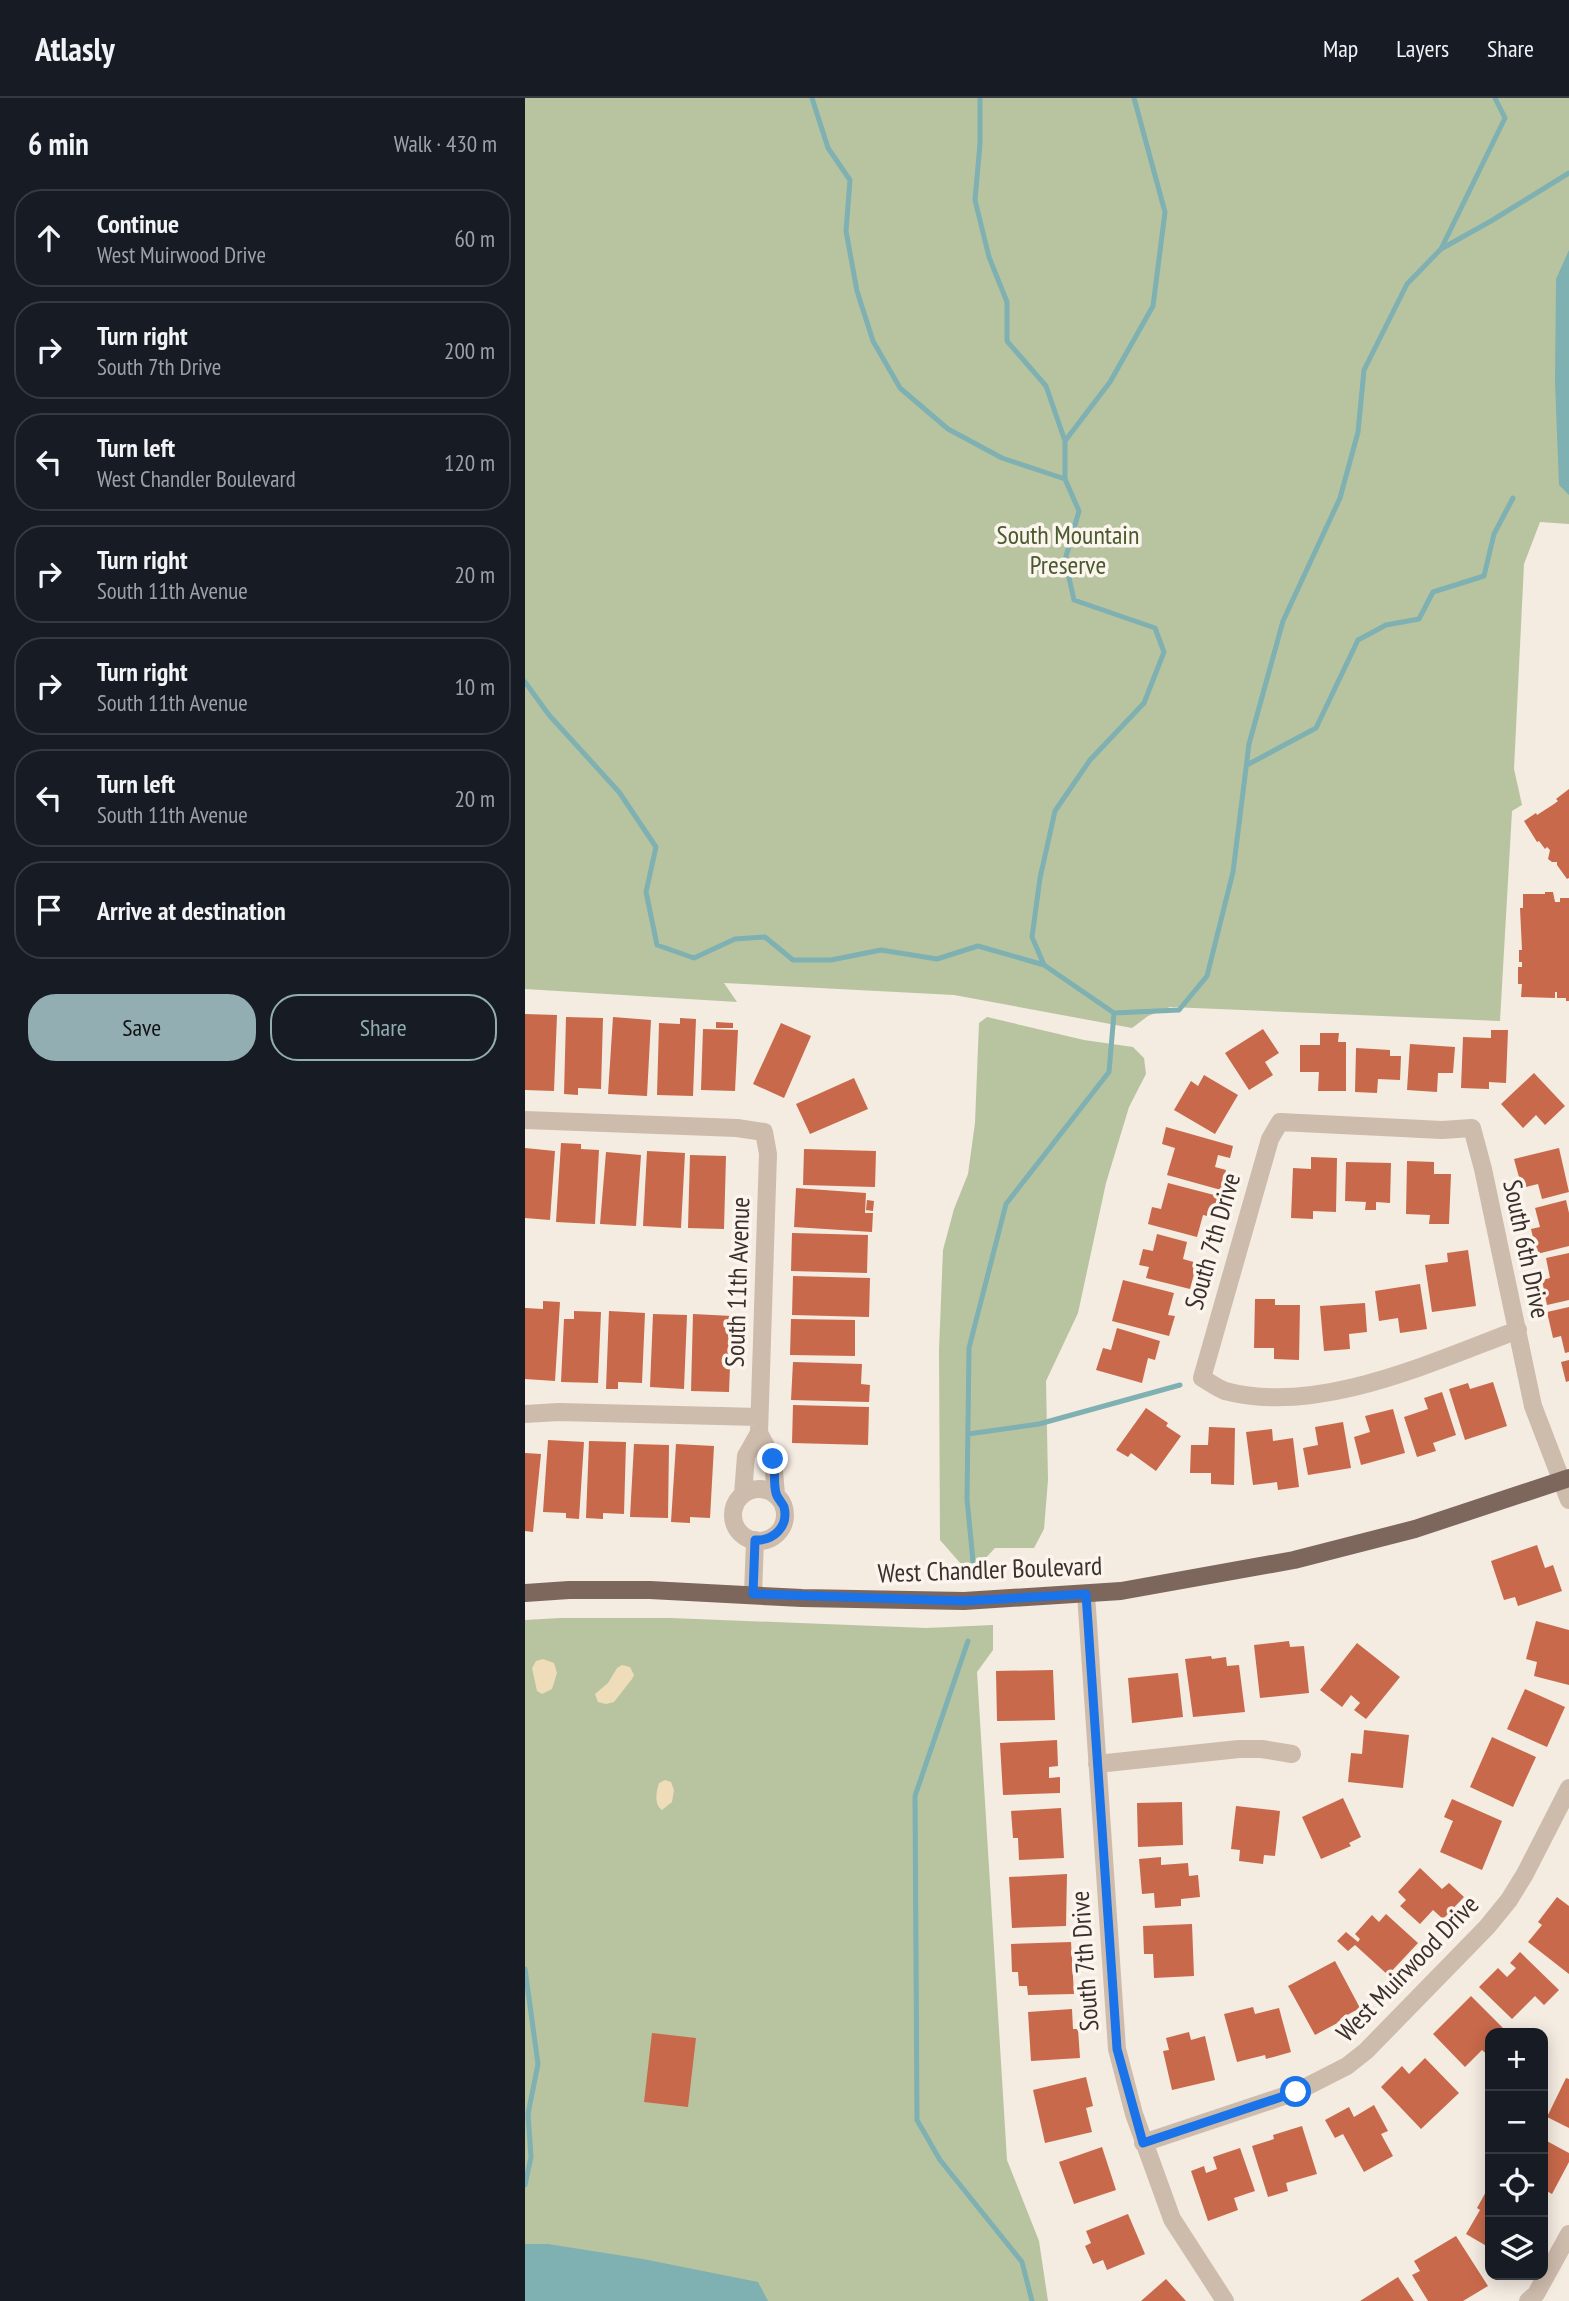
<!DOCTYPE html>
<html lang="en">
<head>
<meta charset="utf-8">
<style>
	:root { --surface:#171b24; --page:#20242c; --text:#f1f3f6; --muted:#9ea1a6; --line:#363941; --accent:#92aeb2 }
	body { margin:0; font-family:"PT Sans Narrow",sans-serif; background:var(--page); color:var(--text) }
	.controls { position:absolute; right:21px; bottom:21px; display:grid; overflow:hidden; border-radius:14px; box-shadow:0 4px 18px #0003 }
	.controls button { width:63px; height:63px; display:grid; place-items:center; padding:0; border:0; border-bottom:2px solid var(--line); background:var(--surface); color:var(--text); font:35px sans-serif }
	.stop { position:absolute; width:21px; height:21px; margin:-16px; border:5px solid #1a73e8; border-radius:50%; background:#fff }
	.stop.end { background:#1a73e8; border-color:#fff; box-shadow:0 2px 7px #0008 }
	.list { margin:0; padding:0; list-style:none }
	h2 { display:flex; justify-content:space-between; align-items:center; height:91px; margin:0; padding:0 28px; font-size:30px }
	h2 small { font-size:23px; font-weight:400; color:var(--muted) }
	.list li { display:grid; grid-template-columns:46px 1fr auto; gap:21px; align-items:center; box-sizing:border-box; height:98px; margin:0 14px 14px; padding:0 14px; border:2px solid var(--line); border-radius:28px }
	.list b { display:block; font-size:26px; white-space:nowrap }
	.list p { margin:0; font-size:23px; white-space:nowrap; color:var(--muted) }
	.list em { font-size:23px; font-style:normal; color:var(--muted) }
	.actions { display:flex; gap:14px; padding:21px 28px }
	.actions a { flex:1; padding:16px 0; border:2px solid var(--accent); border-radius:28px; text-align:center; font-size:24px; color:var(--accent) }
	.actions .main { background:var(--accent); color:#111 }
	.icon { flex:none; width:38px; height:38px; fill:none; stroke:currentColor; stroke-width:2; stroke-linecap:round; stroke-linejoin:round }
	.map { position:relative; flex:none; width:1044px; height:2203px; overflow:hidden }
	header { display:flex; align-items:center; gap:42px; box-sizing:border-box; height:98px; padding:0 35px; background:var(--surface); border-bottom:2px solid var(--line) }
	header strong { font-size:33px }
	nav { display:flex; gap:38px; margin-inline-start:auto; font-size:24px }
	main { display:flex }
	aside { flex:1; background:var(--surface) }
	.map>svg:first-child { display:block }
	.green { fill:#b8c4a0 }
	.sand { fill:#efdcb8 }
	.water { fill:#7fb0b2 }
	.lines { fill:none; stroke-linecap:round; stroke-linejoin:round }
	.stream { stroke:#7fb0b2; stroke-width:5 }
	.building { fill:#c8694b }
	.minor { stroke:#cdbbac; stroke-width:18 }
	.major { stroke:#7d675c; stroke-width:18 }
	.route { stroke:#1a73e8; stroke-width:9 }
	.labels { text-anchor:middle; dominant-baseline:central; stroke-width:7; stroke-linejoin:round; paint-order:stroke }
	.park-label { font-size:26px; fill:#4a5a2e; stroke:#fbf5ee }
	.street-label { font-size:26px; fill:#3b302b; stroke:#fbf5ee }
</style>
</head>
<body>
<header>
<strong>Atlasly</strong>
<nav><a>Map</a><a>Layers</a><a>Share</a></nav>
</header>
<main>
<aside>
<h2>6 min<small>Walk · 430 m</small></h2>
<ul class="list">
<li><svg class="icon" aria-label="ahead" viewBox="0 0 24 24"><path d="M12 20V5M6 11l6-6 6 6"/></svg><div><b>Continue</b><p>West Muirwood Drive</p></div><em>60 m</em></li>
<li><svg class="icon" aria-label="right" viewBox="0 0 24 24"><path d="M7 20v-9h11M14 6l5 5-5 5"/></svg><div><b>Turn right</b><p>South 7th Drive</p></div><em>200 m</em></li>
<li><svg class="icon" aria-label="left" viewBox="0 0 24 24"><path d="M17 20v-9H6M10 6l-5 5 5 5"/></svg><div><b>Turn left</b><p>West Chandler Boulevard</p></div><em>120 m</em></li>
<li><svg class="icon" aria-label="right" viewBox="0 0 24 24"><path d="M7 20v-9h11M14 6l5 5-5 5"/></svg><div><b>Turn right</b><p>South 11th Avenue</p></div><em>20 m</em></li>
<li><svg class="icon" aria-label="right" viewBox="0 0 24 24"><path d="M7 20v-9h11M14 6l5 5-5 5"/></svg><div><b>Turn right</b><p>South 11th Avenue</p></div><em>10 m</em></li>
<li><svg class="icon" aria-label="left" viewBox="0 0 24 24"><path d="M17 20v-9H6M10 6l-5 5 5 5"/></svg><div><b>Turn left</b><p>South 11th Avenue</p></div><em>20 m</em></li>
<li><svg class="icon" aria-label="arrive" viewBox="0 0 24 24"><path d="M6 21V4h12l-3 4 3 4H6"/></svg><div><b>Arrive at destination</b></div></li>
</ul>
<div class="actions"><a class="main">Save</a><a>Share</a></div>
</aside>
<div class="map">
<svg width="1044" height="2203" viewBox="0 0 1044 2203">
	<rect width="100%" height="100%" fill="#f4ebe1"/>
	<path class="green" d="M0 0H1044V426L1015 424 999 466 989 671 997 707 987 713 975 923 645 909 623 918 607 930 429 897 199 885 212 904 0 891Z
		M462 919 559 942 608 949 619 960 621 976 604 1009 581 1085 553 1215 521 1283 523 1382 519 1431 509 1450H470L456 1465 436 1466 415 1442 414 1252 418 1152 429 1111 443 1076 450 1025 454 925Z
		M35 1520H146L401 1530 468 1527V1552L452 1574 482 2062 514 2143 523 2203H0V1522Z"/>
	<path class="sand" d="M18 1561 29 1565 32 1575 27 1591 17 1596 12 1593 7 1570 11 1563Z
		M97 1567 105 1569 109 1577 107 1581 89 1604 81 1606 73 1604 70 1596 83 1585 92 1570Z
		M140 1682 146 1684 149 1692 147 1704 137 1712C129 1707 131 1694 134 1685Z"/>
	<path class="water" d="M1044 152V397L1034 387 1030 285 1031 181Z
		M0 2146H23L118 2161 233 2184 243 2203H0Z"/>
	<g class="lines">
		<path class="stream" d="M287 0 303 50 325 82 321 133 332 193 348 243 375 290 423 331 477 360 540 381 554 413 540 462 549 502 630 530 639 554 619 605 565 662 530 713 515 780 507 839 519 867 589 915
			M455 0V46L450 102 464 159 482 204V243L521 288 540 343V381
			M916 151 980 20 970 0
			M540 343 585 284 628 208 640 114 609 0
			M0 584 24 617 94 694 131 749 121 794 132 847 169 860 210 841 240 839 268 862H306L356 852 412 861 453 848 519 867
			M722 667 791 630 833 542 861 527 894 521 908 494 959 478 969 436 988 400
			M443 1336 514 1326 655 1287
			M448 1463 442 1401 444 1250 481 1106 584 974 589 915 654 912 682 878 708 774 724 646 758 523 815 400 833 334 839 272 882 186 916 151 966 123 1044 75
			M443 1543 390 1698 392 2022 415 2062 497 2164 507 2203
			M0 1871 13 1966 3 2016 6 2059 0 2087"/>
	</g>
	<path class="building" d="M1044 691V780L1042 781 1032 767V764H1027L1023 761 1025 752 1022 749 1020 751 1014 743 1012 744 999 723 1011 715 1012 717 1029 706 1033 703 1031 701Z
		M1020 794H1028L1030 804H1035V800H1044V903H1041V900H1032V894H1030V900L996 899 997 886H993V869H997V864H994V852H997L995 810H998V796H1020Z
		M0 916 32 917 29 993 0 992Z
		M41 919 78 920 76 991 53 990V997L39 996Z
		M88 919 126 922 122 998 83 996Z
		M155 920 171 921 168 998 132 997 134 925 155 926Z
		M191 924 208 925V930H191Z
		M256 925 286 938 259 1000 228 986Z
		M178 931 213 932 210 993 176 992Z
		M738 931 754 955 740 964 748 977 724 992 700 955Z
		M966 932H983L981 985 964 984V991L936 990 938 939 966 940Z
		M795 935H814L813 944H821V993H793L794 974H775V947H795Z
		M885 946 930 949 928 975H913L912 994 882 992Z
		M831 950 865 952V958H876L875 982 853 981 852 995 830 994Z
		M1009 975 1040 1008 1020 1027 1011 1017 998 1030 976 1006Z
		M679 977 713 997 690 1036 649 1012 666 983 673 988Z
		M329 980 343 1011 285 1036 271 1006Z
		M641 1029 708 1048 705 1060 693 1057 690 1069 701 1072 696 1092 642 1077 650 1050 637 1046Z
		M36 1045 56 1046V1051L74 1052 70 1126 31 1124Z
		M0 1050 30 1053 25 1122 0 1120Z
		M1034 1050 1044 1094 1017 1101 1013 1086 997 1090 989 1061Z
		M279 1051 351 1053 350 1089 278 1087Z
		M122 1053 160 1055 156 1130 118 1128Z
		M81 1054 116 1057 111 1128 75 1126Z
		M165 1057 201 1058 199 1131 163 1130Z
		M786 1059 812 1060 811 1114 788 1113V1121L766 1120 768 1070 786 1071Z
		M882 1063 909 1064V1076H926L924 1126H904L905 1117 881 1116Z
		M821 1064 866 1065 865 1105 851 1104V1112H840L841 1104 820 1103Z
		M643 1085 693 1098 687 1119 678 1117 672 1139 623 1126 627 1109 636 1111Z
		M271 1090 341 1095 340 1115H348L347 1134 269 1129Z
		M342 1102 349 1103 348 1113 341 1112Z
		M1041 1102 1044 1115V1148L1012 1156 1006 1131 1015 1129 1010 1110Z
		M267 1135 343 1137 342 1175 266 1173Z
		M632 1136 662 1144 658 1161 672 1165 665 1191 621 1180 624 1169 614 1167 618 1151 628 1153Z
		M943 1152 951 1208 907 1214 900 1167 923 1164 922 1155Z
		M1044 1155V1202L1022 1207 1017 1182 1025 1180 1021 1160Z
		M268 1178 345 1180 344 1219 267 1217Z
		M598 1182 649 1195 643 1217 650 1218 644 1238 587 1223Z
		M895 1186 902 1231 875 1235 873 1220 854 1223 850 1193Z
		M730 1201H750V1207H775L774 1262 749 1261V1250H729Z
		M18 1203 35 1204 30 1283 0 1281V1210L18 1211Z
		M840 1205 842 1234 824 1236 825 1251 799 1253 795 1208Z
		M1044 1209V1254L1040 1255 1036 1238 1028 1240 1022 1214Z
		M49 1213 76 1214 73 1285 36 1284 39 1221H49Z
		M84 1213 120 1215 117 1285 93 1284V1291H81Z
		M128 1216 162 1217 159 1291 125 1289Z
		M168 1216 207 1218 204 1294 166 1293Z
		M266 1221 330 1222V1258L265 1257Z
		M592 1230 635 1243 630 1262 623 1260 617 1285 571 1272 578 1250 586 1252Z
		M1044 1262V1283L1041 1284 1036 1264Z
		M268 1264 337 1266 336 1286 345 1287 344 1304 266 1302Z
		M968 1284 982 1328 940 1342 924 1291 943 1285 945 1291Z
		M917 1294 931 1337 908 1345 911 1353 892 1359 879 1319 903 1311 899 1300Z
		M268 1307 344 1309 343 1347 267 1345Z
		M621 1310 643 1325 641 1328 656 1338 631 1373 606 1355 603 1359 591 1352Z
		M868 1311 880 1355 836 1367 829 1339 845 1334 840 1318Z
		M818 1324 826 1370 783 1377 778 1350 793 1347 790 1329Z
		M684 1329 710 1330 709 1387 686 1386V1375H665L666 1347H683Z
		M747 1331 748 1343 768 1340 774 1389 753 1392 752 1384 728 1387 721 1334Z
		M23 1342 59 1344 54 1421 41 1420V1415L18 1414Z
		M64 1343 101 1344 99 1416 78 1415V1421L61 1420Z
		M109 1346 144 1347 143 1420 105 1419Z
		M151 1346 189 1348 185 1420 165 1419V1425L146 1424Z
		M0 1355 16 1356 8 1434 0 1433Z
		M1012 1447 1020 1470 1028 1467 1037 1493 993 1508 990 1499 979 1502 966 1463Z
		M1011 1523 1044 1532V1587L1009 1578 1012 1564 1001 1561Z
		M764 1543 765 1549 779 1548 784 1595 735 1600 729 1547Z
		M832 1545 875 1579 841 1621 829 1612 835 1605 826 1597 817 1609 795 1592Z
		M686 1558 687 1561 701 1559 702 1568 714 1567 720 1614 668 1619 660 1561Z
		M528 1572 530 1622 472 1623 471 1573Z
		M653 1575 658 1619 607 1625 603 1580Z
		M1000 1591 1040 1609 1022 1649 982 1631Z
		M839 1632 884 1637 878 1690 823 1684 826 1655 837 1656Z
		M967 1639 1011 1659 988 1709 945 1689Z
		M532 1642 533 1668 524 1669V1680L535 1679V1695L478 1697 475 1645Z
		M818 1700 836 1739 824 1745 826 1748 796 1761 777 1719Z
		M927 1701 977 1723 957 1772 915 1754 928 1723 919 1719Z
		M657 1704 658 1747 613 1749 612 1705Z
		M711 1708 755 1713 750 1758 739 1757 738 1766 714 1763 715 1752 706 1751Z
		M536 1710 539 1760 494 1762 493 1740H488L486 1713Z
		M636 1759V1767L663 1765 664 1778 673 1777 675 1799 656 1801V1808L630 1810 629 1795 617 1796 614 1761Z
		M895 1770 917 1791 924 1785 939 1799 918 1821 908 1812 895 1826 875 1808 881 1802 873 1794Z
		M542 1776 541 1828 487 1830 484 1779Z
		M1032 1799 1044 1808V1876L1003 1844 1017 1827 1013 1824Z
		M861 1816 893 1845 863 1877 830 1847 823 1853 812 1843 821 1834 833 1844 835 1841 830 1836 847 1817 854 1824Z
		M667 1826 669 1878 629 1880 628 1856H619L618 1828Z
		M546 1844 549 1896 503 1897 502 1888H494L493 1874H487L486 1846Z
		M995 1854 1034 1892 1019 1907 1010 1898 987 1921 954 1889 973 1870 982 1879 991 1870 985 1865Z
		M810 1863 835 1910 815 1921 816 1923 790 1937 763 1888Z
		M946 1898 983 1935H965V1957L964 1958 957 1952 940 1969 908 1936Z
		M728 1909 730 1916 754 1910 766 1954 741 1961 740 1957 712 1964 699 1916Z
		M547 1911 548 1931H553L555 1960 506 1963 503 1914Z
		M664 1934 666 1942 680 1938 690 1982 647 1992 638 1953 644 1952 641 1940Z
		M127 1935 171 1940 163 2009 119 2004Z
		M900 1960 934 1995 896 2031 856 1989 877 1968 884 1976Z
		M561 1979 568 2008 561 2010 567 2034 520 2045 508 1992Z
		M1041 1980 1044 1981V2030L1022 2019Z
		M849 2007 863 2033 856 2036 868 2058 839 2074 818 2036 810 2040 800 2022 824 2009 829 2019Z
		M777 2028 792 2076 761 2085 763 2093 743 2099 727 2048 749 2041 748 2037Z
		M1018 2041 1044 2055V2064L1027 2096 1018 2091Z
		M577 2049 591 2092 549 2106 534 2064Z
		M715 2050 730 2093 709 2100 713 2112 683 2123 666 2073 679 2068 681 2075 692 2071 688 2059Z
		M962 2092 965 2094V2150L941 2136 955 2112 952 2110Z
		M603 2116 620 2156 582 2172 578 2162 568 2166 560 2148 566 2145 561 2133Z
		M931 2138 963 2188 938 2203H903L887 2177 895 2173 889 2163Z
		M873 2179 889 2203H835Z
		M641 2181 661 2203H616Z"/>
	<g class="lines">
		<path class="minor" d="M0 1022 212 1030 239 1034 243 1056 234 1335 221 1358 218 1396
			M993 1232C907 1264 793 1318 700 1293 692 1290 684 1284 677 1280L745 1041 755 1024 917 1032 947 1030 958 1071 1008 1308 1044 1402
			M0 1316 34 1314 234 1319
			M234 1335 248 1361 251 1397
			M208 1417a26 26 0 1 1 52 0a26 26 0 1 1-52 0Z
			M228 1496 230 1442
			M561 1496 592 1951 609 2016 647 2121 700 2203
			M572 1666 714 1651H737L767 1656
			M618 2045 771 1994 822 1968 841 1953 962 1829 984 1802 1000 1776 1044 1690
			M1003 2203 1011 2196 1044 2136"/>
		<path class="major" d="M0 1495 44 1492H125L277 1500 439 1503 596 1493 769 1462 890 1431 1044 1380"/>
	</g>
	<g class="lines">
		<path class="route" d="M248 1361C251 1372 248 1384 251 1395 252 1400 257 1404 259 1409 264 1429 248 1443 230 1442L228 1496 439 1503 561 1496 592 1951 618 2045 771 1994"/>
	</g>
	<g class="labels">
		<g class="park-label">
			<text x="543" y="436">South Mountain<tspan x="543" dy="30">Preserve</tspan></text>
		</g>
		<g class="street-label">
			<text transform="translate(687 1143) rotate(-74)">South 7th Drive</text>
			<text transform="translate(1002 1151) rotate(78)">South 6th Drive</text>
			<text transform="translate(212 1184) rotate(-88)">South 11th Avenue</text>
			<text transform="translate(465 1471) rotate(-2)">West Chandler Boulevard</text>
			<text transform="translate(559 1863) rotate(-94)">South 7th Drive</text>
			<text transform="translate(882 1870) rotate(-46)">West Muirwood Drive</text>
		</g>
	</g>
</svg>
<div class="controls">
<button>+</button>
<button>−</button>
<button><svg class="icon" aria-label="locate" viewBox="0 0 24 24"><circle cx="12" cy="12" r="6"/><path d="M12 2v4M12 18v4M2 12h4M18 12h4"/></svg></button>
<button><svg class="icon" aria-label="layers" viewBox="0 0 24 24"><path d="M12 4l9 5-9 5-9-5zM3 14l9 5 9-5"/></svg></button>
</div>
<div class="stop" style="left:771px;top:1994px"></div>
<div class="stop end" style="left:248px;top:1361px"></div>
</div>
</main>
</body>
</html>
